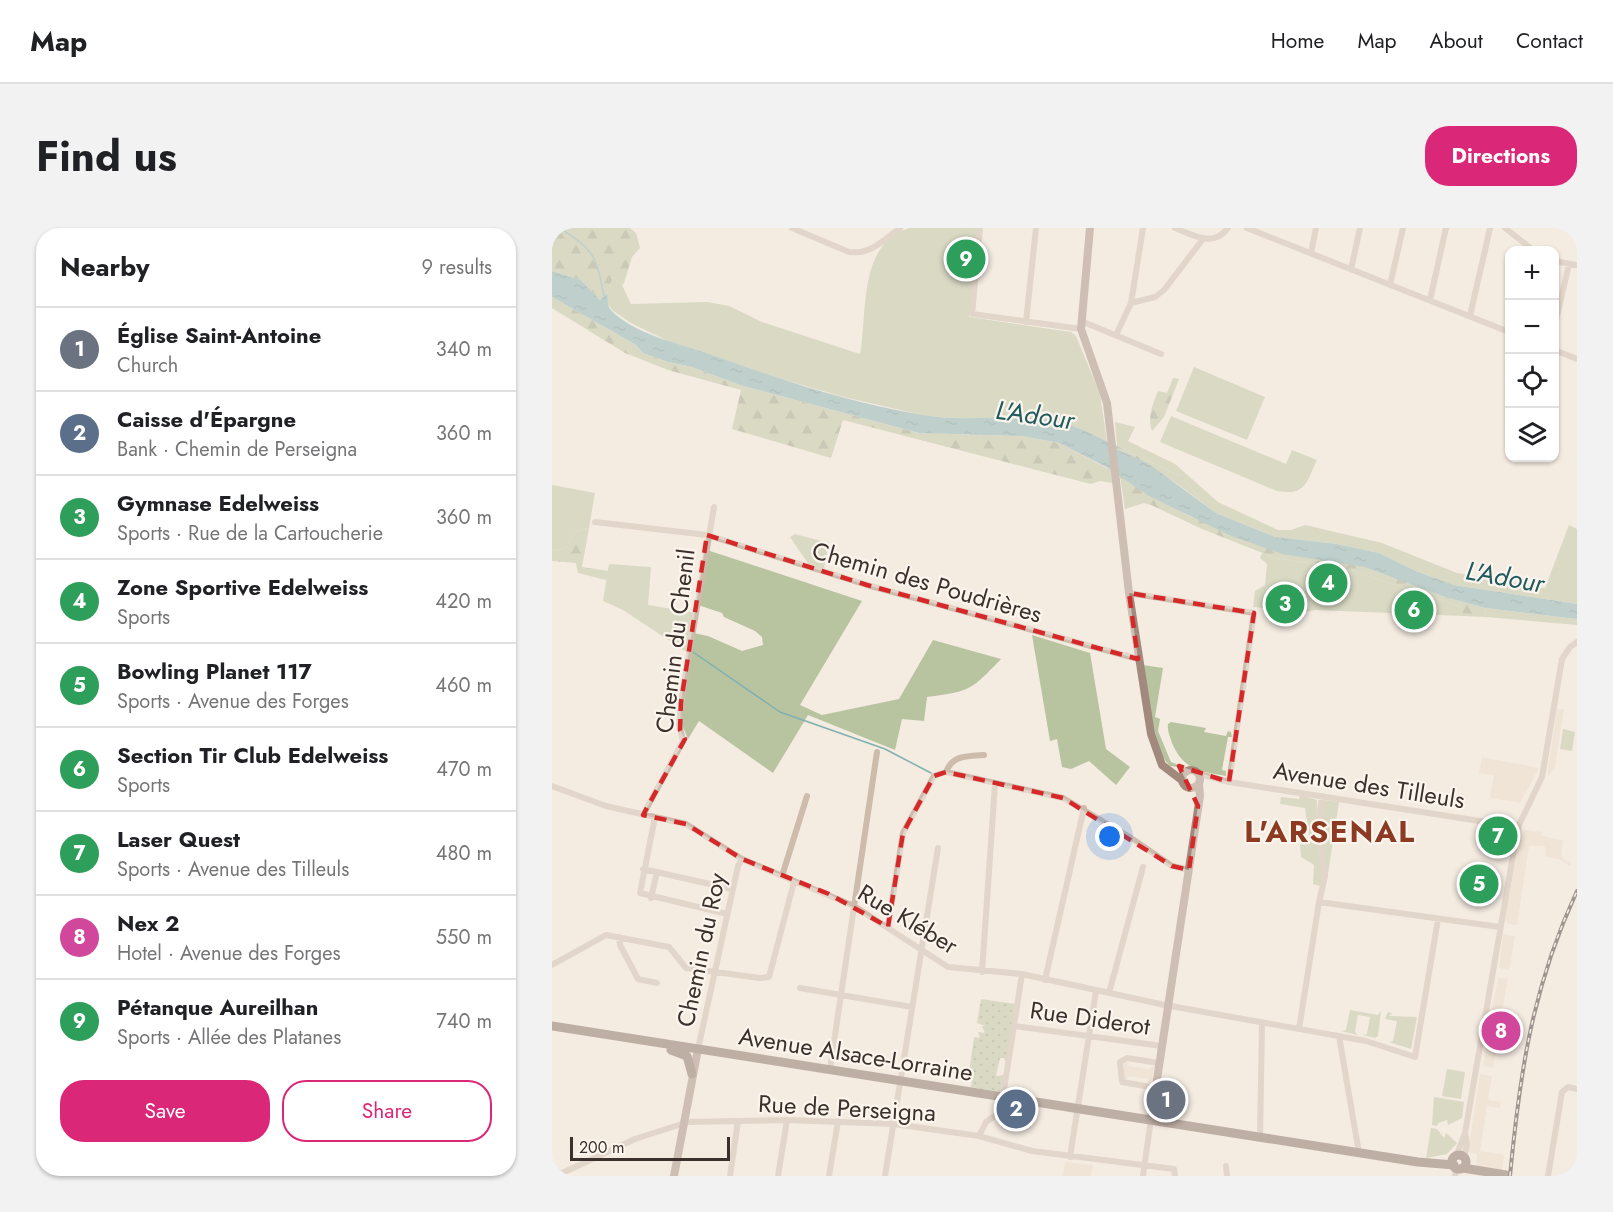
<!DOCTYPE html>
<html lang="en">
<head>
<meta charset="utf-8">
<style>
	:root { --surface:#fff; --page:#f2f2f2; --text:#202124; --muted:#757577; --line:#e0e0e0; --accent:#db2777 }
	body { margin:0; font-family:Jost,sans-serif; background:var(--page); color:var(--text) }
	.controls { position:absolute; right:18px; top:18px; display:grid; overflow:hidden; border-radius:12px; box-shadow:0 2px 4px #0004 }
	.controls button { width:54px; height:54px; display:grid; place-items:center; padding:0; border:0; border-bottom:2px solid var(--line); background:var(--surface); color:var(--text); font:30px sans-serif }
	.scale { position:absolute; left:18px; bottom:15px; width:160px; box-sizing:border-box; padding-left:6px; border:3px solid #3b302b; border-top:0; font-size:16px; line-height:21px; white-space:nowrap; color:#3b302b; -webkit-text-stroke:4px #fbf5ee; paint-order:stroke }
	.you { position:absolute; left:558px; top:609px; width:21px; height:21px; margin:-15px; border:4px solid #fff; border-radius:50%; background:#1a73e8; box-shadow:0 0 0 9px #1a73e833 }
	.badge { display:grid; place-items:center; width:39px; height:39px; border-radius:50%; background:var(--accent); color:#fff; font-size:20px; font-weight:700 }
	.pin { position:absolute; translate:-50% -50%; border:3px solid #fff; box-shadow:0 2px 6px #0006 }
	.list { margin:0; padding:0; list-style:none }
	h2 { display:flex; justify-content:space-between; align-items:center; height:78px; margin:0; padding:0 24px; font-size:26px }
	h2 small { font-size:20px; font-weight:400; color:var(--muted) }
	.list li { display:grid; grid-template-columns:39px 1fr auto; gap:18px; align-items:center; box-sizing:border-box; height:84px; padding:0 24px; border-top:2px solid var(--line) }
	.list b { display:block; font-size:22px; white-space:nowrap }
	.list p { margin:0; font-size:20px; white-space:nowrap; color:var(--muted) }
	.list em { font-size:20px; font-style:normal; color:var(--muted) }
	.actions { display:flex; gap:12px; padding:18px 24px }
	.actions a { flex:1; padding:14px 0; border:2px solid var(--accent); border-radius:24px; text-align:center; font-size:21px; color:var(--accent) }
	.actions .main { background:var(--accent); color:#fff }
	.icon { flex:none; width:33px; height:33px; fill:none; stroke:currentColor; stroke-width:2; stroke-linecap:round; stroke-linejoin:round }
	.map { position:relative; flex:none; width:1025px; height:948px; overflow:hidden; border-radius:24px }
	header { display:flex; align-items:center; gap:36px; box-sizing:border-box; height:84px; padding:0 30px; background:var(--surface); border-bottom:2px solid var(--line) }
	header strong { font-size:28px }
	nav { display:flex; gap:33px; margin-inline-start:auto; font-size:21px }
	.intro { display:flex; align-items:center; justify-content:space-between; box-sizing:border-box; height:144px; padding:0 36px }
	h1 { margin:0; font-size:42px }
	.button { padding:15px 27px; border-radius:24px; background:var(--accent); color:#fff; font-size:21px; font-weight:700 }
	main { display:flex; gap:36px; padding:0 36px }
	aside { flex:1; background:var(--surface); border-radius:24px; box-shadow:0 2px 4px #0004 }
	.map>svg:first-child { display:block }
	.grass { fill:#b8c4a0 }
	.forest { fill:url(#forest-firs) }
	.park { fill:url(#park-dots) }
	.plaza { fill:#ecdcc8 }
	.water { fill:url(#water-ripples) }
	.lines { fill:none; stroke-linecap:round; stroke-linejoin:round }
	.stream { stroke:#7fb0b2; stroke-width:1.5 }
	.street { stroke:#cdbbac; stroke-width:6 }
	.secondary { stroke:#a18a7d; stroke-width:8 }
	.primary { stroke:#7d675c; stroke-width:9 }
	.rail-casing { stroke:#3b302b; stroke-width:4 }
	.rail { stroke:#fbf5ee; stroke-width:1.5; stroke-dasharray:4.5; stroke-linecap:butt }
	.marked { fill:none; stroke:#d62828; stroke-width:4.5; stroke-dasharray:12 8; stroke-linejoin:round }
	.labels { text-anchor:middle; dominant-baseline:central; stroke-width:4.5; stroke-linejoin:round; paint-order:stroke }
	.street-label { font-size:24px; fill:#3b302b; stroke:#fbf5ee }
	.water-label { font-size:26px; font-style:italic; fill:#1f5a5e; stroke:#fbf5ee }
	.district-label { font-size:30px; font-weight:bold; letter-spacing:1.5px; fill:#8c3b22; stroke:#fbf5ee }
</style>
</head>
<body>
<header>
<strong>Map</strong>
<nav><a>Home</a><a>Map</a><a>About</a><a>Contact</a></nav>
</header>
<div class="intro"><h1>Find us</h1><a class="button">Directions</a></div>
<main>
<aside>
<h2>Nearby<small>9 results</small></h2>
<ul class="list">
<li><span class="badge" style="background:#6b7280">1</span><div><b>Église Saint-Antoine</b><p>Church</p></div><em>340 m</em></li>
<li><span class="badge" style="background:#5c6f8a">2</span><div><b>Caisse d'Épargne</b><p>Bank · Chemin de Perseigna</p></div><em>360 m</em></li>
<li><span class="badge" style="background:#2e9e5b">3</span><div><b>Gymnase Edelweiss</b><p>Sports · Rue de la Cartoucherie</p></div><em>360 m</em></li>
<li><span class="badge" style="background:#2e9e5b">4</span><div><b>Zone Sportive Edelweiss</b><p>Sports</p></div><em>420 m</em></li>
<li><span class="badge" style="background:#2e9e5b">5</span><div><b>Bowling Planet 117</b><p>Sports · Avenue des Forges</p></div><em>460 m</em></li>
<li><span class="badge" style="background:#2e9e5b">6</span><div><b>Section Tir Club Edelweiss</b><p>Sports</p></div><em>470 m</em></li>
<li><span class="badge" style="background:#2e9e5b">7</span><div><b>Laser Quest</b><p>Sports · Avenue des Tilleuls</p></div><em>480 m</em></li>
<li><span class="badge" style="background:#d1479c">8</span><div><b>Nex 2</b><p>Hotel · Avenue des Forges</p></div><em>550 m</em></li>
<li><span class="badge" style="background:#2e9e5b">9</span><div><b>Pétanque Aureilhan</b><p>Sports · Allée des Platanes</p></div><em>740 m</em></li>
</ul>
<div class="actions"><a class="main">Save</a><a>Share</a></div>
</aside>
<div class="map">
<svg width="1025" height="948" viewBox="0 0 1025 948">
	<defs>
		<pattern id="forest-firs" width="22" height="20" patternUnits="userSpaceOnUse" patternTransform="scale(1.5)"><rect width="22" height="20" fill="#b8c4a0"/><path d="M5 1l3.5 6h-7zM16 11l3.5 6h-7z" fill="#97a083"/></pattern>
		<pattern id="park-dots" width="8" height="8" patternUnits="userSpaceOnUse" patternTransform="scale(1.5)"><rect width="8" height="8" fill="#b8c4a0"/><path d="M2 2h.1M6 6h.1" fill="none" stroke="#97a083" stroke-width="1.8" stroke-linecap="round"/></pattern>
		<pattern id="water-ripples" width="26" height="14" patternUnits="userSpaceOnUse" patternTransform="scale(1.5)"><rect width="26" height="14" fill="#7fb0b2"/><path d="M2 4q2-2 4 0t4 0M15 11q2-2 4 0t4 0" fill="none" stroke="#699091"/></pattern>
	</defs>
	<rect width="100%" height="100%" fill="#f4ebe1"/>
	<path class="grass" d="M358 0H427L417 89 519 104 524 108 548 166 555 214 521 198 477 190 431 192 374 188 288 168 192 140 126 118 79 95 60 82 56 76 55 65 61 49 70 57 79 76 155 74 177 78 210 94 308 126C316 85 305 15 358 0Z
		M642 139 713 169 695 212 624 183Z
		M619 188 734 236 740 222 765 232C754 255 754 268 725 263L608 214Z
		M563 194 583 199 576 213 623 236 666 274 726 302H739L753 297 830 315 905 345 993 360 1017 297 1025 301V376L902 357 864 343 827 325 786 316 723 309 664 285 652 276 630 249 565 218Z
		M0 257 43 265 37 300C22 302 20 307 15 320L0 323Z
		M243 306 277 315 272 341 257 337 238 309Z
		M155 322 310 373 248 477 270 487 347 471 381 412 449 431C418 463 419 463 375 469L372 493 350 491 343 522 256 487 221 545 147 493 136 511 129 494 139 427 71 382 51 373 57 336 99 339 96 377 145 385 141 405 156 408 190 423 211 417 210 409 203 403 172 389 170 385 146 377Z
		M710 325 723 330 795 341 907 378 911 382V388L764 382 752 384 701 379 703 363 713 357 715 336 708 330Z
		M933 380 1025 391V397L934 389Z
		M480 407 538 425 554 521 578 539 564 557 537 533 519 541 510 539 505 511 498 513Z
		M591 437 611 440 603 489 608 491 606 503 619 534 634 540 618 538C599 521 596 462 591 437Z
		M619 494 654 500 652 504 674 508 676 503 679 504 680 509H676L670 542 674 543V548C646 543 632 542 620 515 618 508 615 503 616 496Z
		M1011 501 1023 504 1020 523 1008 521Z
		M748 567 765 572 764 608 771 645 768 658 761 656 762 637 749 629 748 616 758 614 753 580 728 576 729 569 747 571Z
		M771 572 787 574 775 652 768 597Z
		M798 782 826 787 829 783 826 808 823 810 811 807 815 806 818 789 806 787 803 804 806 807 789 803 794 802Z
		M836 784 840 785 837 788 865 789 859 821 837 814 841 813 845 793 833 791Z
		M895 841 913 844 909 871 890 868Z
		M882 869 912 874 910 890 896 897 895 892 886 895 885 898 880 897Z
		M879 900 885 901 892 910 894 905 905 915 895 926 874 930Z"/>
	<path class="forest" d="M0 0H78L84 5 88 20 80 29 72 55 70 57 61 49 55 65 48 72 29 52 0 43Z
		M0 69 84 117 91 125 116 134 140 139 188 157 367 205 470 208 507 215 560 243 561 255 548 253 539 256 291 192 279 230 180 201 189 162 116 142 73 125 0 80Z
		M621 150 627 151 612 189 600 203C595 189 601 176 606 163L615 165Z
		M565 218 630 249 652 276C624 254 598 236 565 221Z
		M568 248 637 288 664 299 812 339 893 369 933 380 934 389 911 388V382L907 378 795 341 723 330 650 301 599 277 592 275 573 281Z
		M37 300 30 339 57 343 54 352 26 345 24 335 0 333V323L15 320C20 307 22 302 37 300Z"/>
	<path class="park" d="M429 771 463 776 454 835 452 830H448L444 848 452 847 448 864 419 859 421 846 417 845 422 809 428 810 426 804 433 805 430 798H434L425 795Z"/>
	<path class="plaza" d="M1005 481H1012L1003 539 995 549Z
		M930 529 987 540 968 575 938 570 942 547 927 545Z
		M974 602 990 604 989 608 1011 612 1009 627 1014 633 1020 634 1018 638 1007 631 993 629 994 621 992 618H977L965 697 956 696 953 692 968 608Z
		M951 706 963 708 957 742 947 740Z
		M946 750 956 751 949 789 939 788Z
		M941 791 949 793 941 840 931 838 938 793Z
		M572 834H577L576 838 597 841 602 838 599 855H595L597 851 577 848 574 852 571 851Z
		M928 846 940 848 936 872 949 874 948 880 935 878 928 923 952 927 950 943 924 938 925 926 916 924Z
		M513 934 541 937 539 948H511Z"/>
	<path class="water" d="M0 43 29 52 48 72 55 65C57 71 54 76 59 82 80 105 128 116 157 126 227 151 298 175 371 187 416 195 462 184 506 194 527 198 546 210 565 218V221L597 236 664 285 723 309 786 316 827 325 864 343 902 357 1025 376V391L933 380 893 369 812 339 730 326 677 307 597 268 554 239 507 215 470 208 367 205 188 157 140 139 116 134 91 125 84 117 0 69Z"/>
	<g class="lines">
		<path class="stream" d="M7 0C42 20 45 30 52 69
			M141 424 228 484 333 521 379 545"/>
		<path class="street" d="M240 0 297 24C319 27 331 12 348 0
			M428 0 420 86 529 101
			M623 0C641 7 661 20 676 0
			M695 0 957 104
			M953 0 981 22
			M759 25 764 0
			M1002 33 1025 37
			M799 41 808 0
			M838 57 851 0
			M878 72 894 0
			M579 75 603 69 612 62 651 11
			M918 88 938 0
			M529 93 609 126
			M474 94 484 0
			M1002 101 1017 36
			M564 107 579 75 591 0
			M1002 122 1025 131
			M43 294 155 307 315 357 586 431
			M577 365 702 385 677 554
			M394 544C400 527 416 528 432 527
			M647 546 677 554 966 599
			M0 558 54 578 134 596 190 631 302 678 396 739 470 746 613 777 814 813 863 829 886 691
			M91 587 131 513 127 496 129 474 162 279
			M103 589 88 665 175 686
			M91 641 180 661
			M230 648 255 568
			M99 670 105 644
			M767 674 948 699
			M336 699 351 605 382 548 394 544 511 570 576 608 620 638 637 642
			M67 709 68 717 86 751 105 755
			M0 737 54 707 117 719 134 740 208 750 217 749 242 654
			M430 744 443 556
			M493 752 532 580
			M248 760 360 779
			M557 765 591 639
			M462 798 610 818
			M747 801 767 674 773 648 766 598 770 568
			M787 808 807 925
			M146 821 186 638 190 631
			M278 841 325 524
			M604 860 570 854 568 834 575 830 607 835
			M451 868 470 746
			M427 908 434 894 467 871
			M708 909 710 795
			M905 926 913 905 966 599 990 549 1010 431 1018 419 1025 414
			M518 929 544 763
			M912 929 915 916 913 905
			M674 938 675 948
			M4 948 83 911 136 894 235 892 342 896 427 908 480 923 622 941 623 948
			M178 948 186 893
			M226 948 235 892
			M277 948 286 893
			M333 948 386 620
			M591 948 599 891
			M903 948 904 942
			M996 948 1010 864 1016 859 1025 861"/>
		<path class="secondary" d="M538 0 529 101 555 175 577 365 599 506 610 537 631 553
			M630 551a9 9 0 1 1 18 0a9 9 0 1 1-18 0Z
			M599 891 648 568 647 556
			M122 948 146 821"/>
		<path class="primary" d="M0 798 866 934 902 937
			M119 822 135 828 140 846
			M900 934a7 7 0 1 1 14 0a7 7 0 1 1-14 0Z
			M911 940 954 947"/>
		<defs>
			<path id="rail" d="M958 948C968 844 980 760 1025 663"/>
		</defs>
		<use href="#rail" class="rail-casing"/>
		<use href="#rail" class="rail"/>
	</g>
	<path d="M0 0H1025V948H0ZM155 307 315 357 586 431 577 365 702 385 677 554 627 538 646 578 637 642 620 638 511 570 394 544 382 548 351 605 336 699 277 666 190 631 134 596 91 587 133 511 128 502 129 474Z" fill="#f4ebe1" fill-opacity=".55" fill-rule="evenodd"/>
	<path class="marked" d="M155 307 315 357 586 431 577 365 702 385 677 554 627 538 646 578 637 642 620 638 511 570 394 544 382 548 351 605 336 699 277 666 190 631 134 596 91 587 133 511 128 502 129 474Z"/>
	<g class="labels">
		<g class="street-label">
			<text transform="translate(375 354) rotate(16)">Chemin des Poudrières</text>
			<text transform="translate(123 413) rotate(-83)">Chemin du Chenil</text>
			<text transform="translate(817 557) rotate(9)">Avenue des Tilleuls</text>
			<text transform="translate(356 691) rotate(31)">Rue Kléber</text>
			<text transform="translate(149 722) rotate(-78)">Chemin du Roy</text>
			<text transform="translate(538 790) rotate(8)">Rue Diderot</text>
			<text transform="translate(304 826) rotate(9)">Avenue Alsace-Lorraine</text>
			<text transform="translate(295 880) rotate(3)">Rue de Perseigna</text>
		</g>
		<g class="water-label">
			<text transform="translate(483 187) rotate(8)">L'Adour</text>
			<text transform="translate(953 349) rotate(10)">L'Adour</text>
		</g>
		<g class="district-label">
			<text x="778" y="603">L'ARSENAL</text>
		</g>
	</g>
</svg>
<div class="controls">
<button>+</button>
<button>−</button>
<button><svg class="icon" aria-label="locate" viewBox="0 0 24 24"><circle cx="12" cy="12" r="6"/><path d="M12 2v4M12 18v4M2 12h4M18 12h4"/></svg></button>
<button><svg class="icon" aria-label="layers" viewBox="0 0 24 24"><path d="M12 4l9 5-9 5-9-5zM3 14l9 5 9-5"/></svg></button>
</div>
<div class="scale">200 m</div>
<div class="you"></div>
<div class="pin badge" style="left:614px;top:872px;background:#6b7280">1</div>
<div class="pin badge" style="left:464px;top:881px;background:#5c6f8a">2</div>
<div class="pin badge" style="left:733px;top:376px;background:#2e9e5b">3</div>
<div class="pin badge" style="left:776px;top:355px;background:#2e9e5b">4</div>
<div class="pin badge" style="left:927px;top:656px;background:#2e9e5b">5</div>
<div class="pin badge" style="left:862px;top:382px;background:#2e9e5b">6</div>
<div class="pin badge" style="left:946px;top:608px;background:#2e9e5b">7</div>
<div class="pin badge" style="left:949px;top:803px;background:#d1479c">8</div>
<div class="pin badge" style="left:414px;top:31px;background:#2e9e5b">9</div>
</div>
</main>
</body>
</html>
